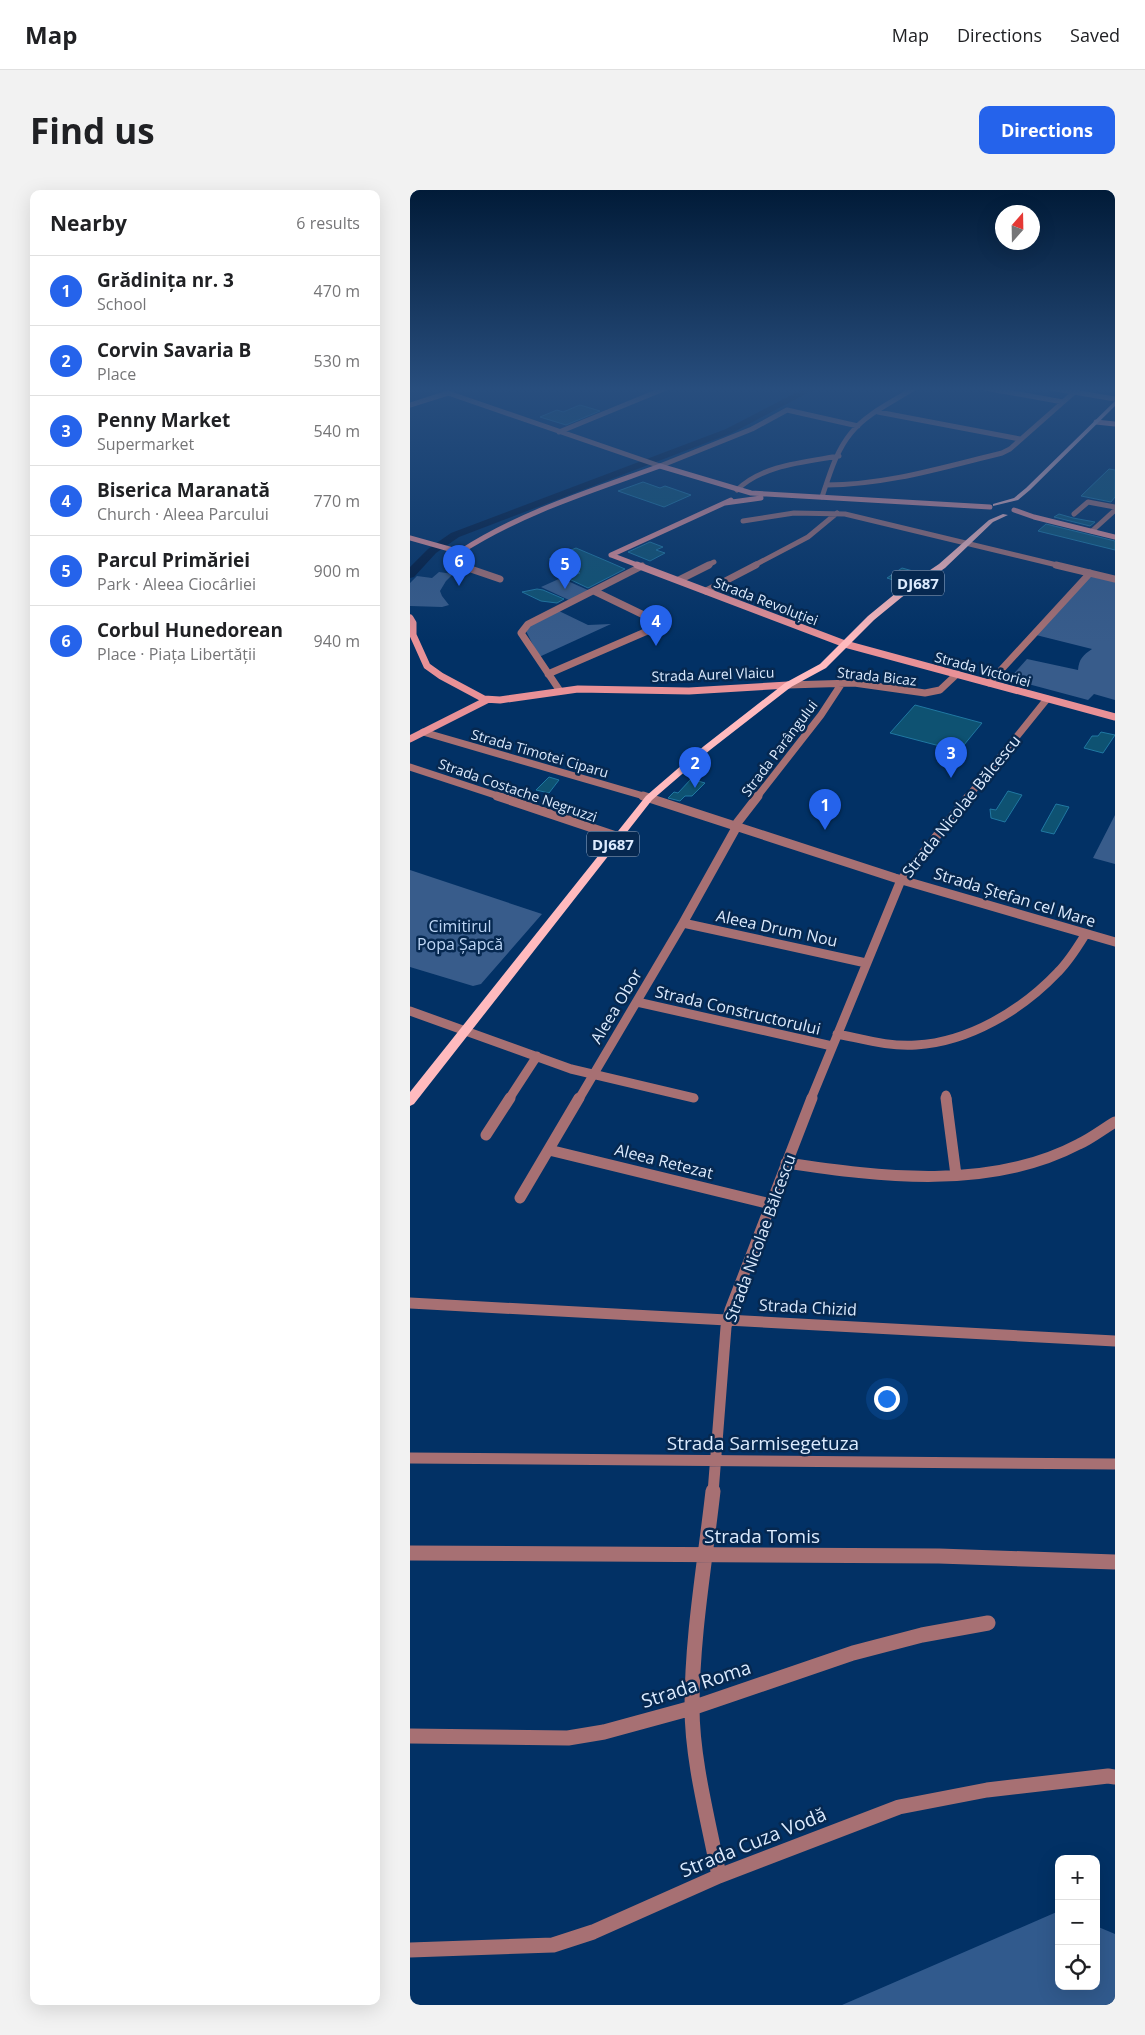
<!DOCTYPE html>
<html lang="en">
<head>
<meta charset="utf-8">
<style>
	:root { --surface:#fff; --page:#f2f2f2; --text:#202124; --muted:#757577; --line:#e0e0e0; --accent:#2563eb }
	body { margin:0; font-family:"Open Sans",sans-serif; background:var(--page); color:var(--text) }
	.controls { position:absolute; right:15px; bottom:15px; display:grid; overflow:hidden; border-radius:10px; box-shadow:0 5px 20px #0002 }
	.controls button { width:45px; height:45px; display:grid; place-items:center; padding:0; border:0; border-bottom:1px solid var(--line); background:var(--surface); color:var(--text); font:25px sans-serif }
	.compass { position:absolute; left:585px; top:15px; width:45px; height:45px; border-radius:50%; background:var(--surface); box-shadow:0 5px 20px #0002; rotate:20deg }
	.you { position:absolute; left:476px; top:1208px; width:18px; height:18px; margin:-12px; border:4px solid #fff; border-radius:50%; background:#1a73e8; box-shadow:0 0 0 8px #1a73e833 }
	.badge { display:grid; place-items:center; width:32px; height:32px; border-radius:50%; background:var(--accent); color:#fff; font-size:16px; font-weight:700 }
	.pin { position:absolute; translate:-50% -41px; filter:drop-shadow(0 1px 2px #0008) }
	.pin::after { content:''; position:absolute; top:26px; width:18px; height:15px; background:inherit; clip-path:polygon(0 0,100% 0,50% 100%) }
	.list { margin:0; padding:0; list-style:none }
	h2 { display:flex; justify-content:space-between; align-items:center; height:65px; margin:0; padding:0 20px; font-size:21px }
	h2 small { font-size:16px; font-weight:400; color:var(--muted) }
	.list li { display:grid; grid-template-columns:32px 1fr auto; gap:15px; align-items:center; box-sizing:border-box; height:70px; padding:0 20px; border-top:1px solid var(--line) }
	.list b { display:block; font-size:19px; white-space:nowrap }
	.list p { margin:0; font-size:16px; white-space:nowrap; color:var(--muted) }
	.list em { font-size:16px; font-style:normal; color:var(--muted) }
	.icon { flex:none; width:28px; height:28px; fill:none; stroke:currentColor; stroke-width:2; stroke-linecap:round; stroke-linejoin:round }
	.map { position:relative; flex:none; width:705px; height:1815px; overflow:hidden; border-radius:10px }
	header { display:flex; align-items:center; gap:30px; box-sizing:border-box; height:70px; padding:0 25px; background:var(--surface); border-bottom:1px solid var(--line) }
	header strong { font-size:24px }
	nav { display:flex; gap:28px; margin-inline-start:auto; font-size:18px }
	.intro { display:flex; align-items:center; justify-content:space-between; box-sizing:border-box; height:120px; padding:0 30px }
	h1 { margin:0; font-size:35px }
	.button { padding:12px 22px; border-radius:10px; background:var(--accent); color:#fff; font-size:18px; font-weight:700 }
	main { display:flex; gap:30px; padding:0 30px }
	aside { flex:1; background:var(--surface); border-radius:10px; box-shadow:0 5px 20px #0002 }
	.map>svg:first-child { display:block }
	.green { fill:#385c8b }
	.forest { fill:#315a8d }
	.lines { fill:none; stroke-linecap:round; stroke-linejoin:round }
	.river { fill:#001a3e; fill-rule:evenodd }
	.building { fill:#0e5272; stroke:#2078a2 }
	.street-far4 { stroke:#a77073; stroke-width:5 }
	.street-far3 { stroke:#a77073; stroke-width:7 }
	.street-far2 { stroke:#a77073; stroke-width:9 }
	.street-far1 { stroke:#a77073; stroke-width:11 }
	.street { stroke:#a77073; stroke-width:15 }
	.secondary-far1 { stroke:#e89197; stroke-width:5 }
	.secondary { stroke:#e89197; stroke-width:7 }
	.primary { fill:#ffbabe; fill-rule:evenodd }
	.labels { text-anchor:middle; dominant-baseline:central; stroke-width:5; stroke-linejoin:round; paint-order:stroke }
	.far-street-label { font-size:14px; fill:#dcebfe; stroke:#062850 }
	.shield { fill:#062850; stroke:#9cb0ca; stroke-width:1 }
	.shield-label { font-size:15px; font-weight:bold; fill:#dcebfe }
	.street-label { font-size:16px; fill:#dcebfe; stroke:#062850 }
	.park-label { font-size:16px; fill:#bfd7f6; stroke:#062850 }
	.near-street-label { font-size:19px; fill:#dcebfe; stroke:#062850 }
</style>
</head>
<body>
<header>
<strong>Map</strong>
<nav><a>Map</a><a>Directions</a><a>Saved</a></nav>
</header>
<div class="intro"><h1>Find us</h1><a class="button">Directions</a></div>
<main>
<aside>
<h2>Nearby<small>6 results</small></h2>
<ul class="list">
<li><span class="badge">1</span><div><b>Grădinița nr. 3</b><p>School</p></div><em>470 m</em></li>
<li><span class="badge">2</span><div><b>Corvin Savaria B</b><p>Place</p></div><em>530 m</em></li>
<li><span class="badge">3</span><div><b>Penny Market</b><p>Supermarket</p></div><em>540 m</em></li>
<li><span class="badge">4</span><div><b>Biserica Maranată</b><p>Church · Aleea Parcului</p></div><em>770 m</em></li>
<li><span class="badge">5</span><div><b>Parcul Primăriei</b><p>Park · Aleea Ciocârliei</p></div><em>900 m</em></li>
<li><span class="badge">6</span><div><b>Corbul Hunedorean</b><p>Place · Piața Libertății</p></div><em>940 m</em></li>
</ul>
</aside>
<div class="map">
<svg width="705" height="1815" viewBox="0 0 705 1815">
	<rect width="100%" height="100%" fill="#023165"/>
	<path class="green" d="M29 382 43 384 36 391 30 401 32 406 39 415 32 417 0 416V393L7 386 22 388Z
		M680 386 705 392V510L684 504 678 510 599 489 617 469 668 480C669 469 673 465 682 459L626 445Z
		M151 388 180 401 159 410 131 397Z
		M149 421 178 435 201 434 129 467 116 441 118 437Z
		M705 625V674L683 668Z
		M0 680 132 724 71 794 63 796 0 777Z"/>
	<path class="forest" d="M649 1721V1796H686V1736L705 1744V1815H432Z"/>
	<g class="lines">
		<path class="river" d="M395 198H407L322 243 49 347 26 363 4 387 0 388V377L18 359 41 343 316 239Z"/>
	</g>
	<path class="building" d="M170 215 190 221 156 235 130 227 147 220 153 222Z
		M699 279 705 280V307L701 312 671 306Z
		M233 292 250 298 255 296 281 305 254 317 208 301Z
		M649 324 663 328 685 332 680 336 644 327Z
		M636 334 705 351V360L628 341Z
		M240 352 253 357 246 360 255 363 240 371 218 362Z
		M166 358 199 372 215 379 178 398 157 388 170 383 139 369Z
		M492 378 503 381 489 392 477 388Z
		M127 399 133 400 154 409 147 413 131 411 112 402Z
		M505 515 572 533 549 561 480 543Z
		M691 542 705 545 693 563 674 558 682 546H688Z
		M139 587 149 590 139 603 126 600Z
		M281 589 295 593 282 606H275L270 611 258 608 264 602 268 603Z
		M598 601 612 605 595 632 581 628 580 619 586 620Z
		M646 614 659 617 644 644 631 641Z"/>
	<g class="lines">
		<path class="street-far4" d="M575 198 653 212
			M640 198 705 209
			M0 215 38 203 250 276 342 239 377 220 448 236
			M468 222 610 249
			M149 242 256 198
			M416 295C476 295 534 277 592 263L600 259 669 198
			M327 300C352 275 395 272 429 266
			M412 307C419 286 426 261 441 243 457 223 483 212 504 198
			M664 324 678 312 705 317
			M333 331 384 323 435 324 651 376
			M682 341 705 320
			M50 362 42 370 44 373 53 376
			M296 376 304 372
			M343 376 398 347 427 323"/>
		<path class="street-far3" d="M49 375 90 389
			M646 375 705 389
			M269 390 299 375
			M296 401 346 375
			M138 484 249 436V433L244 430 184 401
			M579 493 680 383
			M378 495 444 493 515 503 530 500 547 484
			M150 501 111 443 118 434 232 376
			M13 542 237 607
			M0 577 91 607
			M347 607 411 525 432 493
			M558 607 637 509"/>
		<path class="street-far2" d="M87 606 209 647
			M233 606 485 688 705 752
			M324 637 348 606
			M273 733 456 773
			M227 812 422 856
			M0 821 161 879 284 908
			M427 844C453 849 479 857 506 855 559 852 612 820 648 782 659 771 667 758 675 745
			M536 905 537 909
			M99 909 127 866
			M169 909 273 733 326 638
			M401 909 491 690 559 606"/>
		<path class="street-far1" d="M536 908 546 985
			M76 945 100 908
			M139 960 361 1014
			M376 973C471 987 580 1001 669 954 682 948 693 939 705 932
			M110 1008 169 908
			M0 1113 705 1151
			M0 1268 705 1274
			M303 1303 316 1137 320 1120 402 908"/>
		<path class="street" d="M303 1301C295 1373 282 1445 282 1517 282 1571 299 1633 309 1686
			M0 1363 529 1366 705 1372
			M0 1546 158 1548 194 1542 282 1518 443 1463 512 1445 578 1433
			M0 1760 143 1755 183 1742 309 1686 489 1617 577 1600 698 1586 705 1587"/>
		<path class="secondary-far1" d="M686 232 705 234
			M250 276 341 303 580 317
			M315 313 351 308
			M604 320 624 327 705 347
			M0 348 50 362C112 322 181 301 250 276
			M201 365 230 376
			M201 365 321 310"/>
		<path class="secondary" d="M227 375 435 454 705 527
			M0 428 3 433V445L17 476 31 486 74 509 90 510 168 499 279 501 378 495
			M0 549 77 510"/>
		<path class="primary" d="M705 211V216L620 300 608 310 583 316V314L604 308 616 298Z
			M593 324 598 325 583 332 535 378 492 407 464 430 416 478 381 497 300 560 242 610 4 914 0 916V902L236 606 294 556 375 493 410 474 458 426 486 403 529 374 579 330Z"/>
	</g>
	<linearGradient id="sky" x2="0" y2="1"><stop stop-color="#011b38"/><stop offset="0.44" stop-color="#284e7e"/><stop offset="1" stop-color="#284e7e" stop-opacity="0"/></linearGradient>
	<rect width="705" height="452" fill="url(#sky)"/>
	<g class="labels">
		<g class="far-street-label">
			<text transform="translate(356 411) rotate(21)">Strada Revoluției</text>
			<text transform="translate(573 479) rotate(15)">Strada Victoriei</text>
			<text transform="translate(303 484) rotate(-2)">Strada Aurel Vlaicu</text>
			<text transform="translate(467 486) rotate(6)">Strada Bicaz</text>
			<text transform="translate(369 558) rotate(-53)">Strada Parângului</text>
			<text transform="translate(130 563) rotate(16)">Strada Timotei Ciparu</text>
			<text transform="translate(108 600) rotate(19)">Strada Costache Negruzzi</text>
		</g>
		<g class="shield">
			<rect x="482" y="380.5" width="52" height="25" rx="4"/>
			<rect x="177" y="641.5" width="52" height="25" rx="4"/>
		</g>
		<g class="shield-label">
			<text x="508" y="393">DJ687</text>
			<text x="203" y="654">DJ687</text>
		</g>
		<g class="street-label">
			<text transform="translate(551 616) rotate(-51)">Strada Nicolae Bălcescu</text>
			<text transform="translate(605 707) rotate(17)">Strada Ștefan cel Mare</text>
			<text transform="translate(367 738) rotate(12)">Aleea Drum Nou</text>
			<text transform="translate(206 816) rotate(-59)">Aleea Obor</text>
			<text transform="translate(328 820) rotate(13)">Strada Constructorului</text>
			<text transform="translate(254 971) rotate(14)">Aleea Retezat</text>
			<text transform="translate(350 1048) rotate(-70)">Strada Nicolae Bălcescu</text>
			<text transform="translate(398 1117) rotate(3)">Strada Chizid</text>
		</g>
		<g class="park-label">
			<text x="50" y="736">Cimitirul<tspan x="50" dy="18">Popa Șapcă</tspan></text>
		</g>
		<g class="near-street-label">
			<text x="353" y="1253">Strada Sarmisegetuza</text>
			<text x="352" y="1346">Strada Tomis</text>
			<text transform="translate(286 1494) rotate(-18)">Strada Roma</text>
			<text transform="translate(343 1652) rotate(-22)">Strada Cuza Vodă</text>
		</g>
	</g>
</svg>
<div class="controls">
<button>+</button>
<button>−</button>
<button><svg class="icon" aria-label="locate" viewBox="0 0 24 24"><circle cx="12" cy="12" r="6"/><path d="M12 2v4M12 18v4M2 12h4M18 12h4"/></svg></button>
</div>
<svg class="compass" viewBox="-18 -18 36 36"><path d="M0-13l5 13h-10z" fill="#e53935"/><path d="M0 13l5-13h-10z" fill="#757577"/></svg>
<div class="you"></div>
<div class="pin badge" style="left:415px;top:640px">1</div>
<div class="pin badge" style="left:285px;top:598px">2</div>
<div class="pin badge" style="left:541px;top:588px">3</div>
<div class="pin badge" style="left:246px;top:456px">4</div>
<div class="pin badge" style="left:155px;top:399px">5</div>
<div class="pin badge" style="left:49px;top:396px">6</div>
</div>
</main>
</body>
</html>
